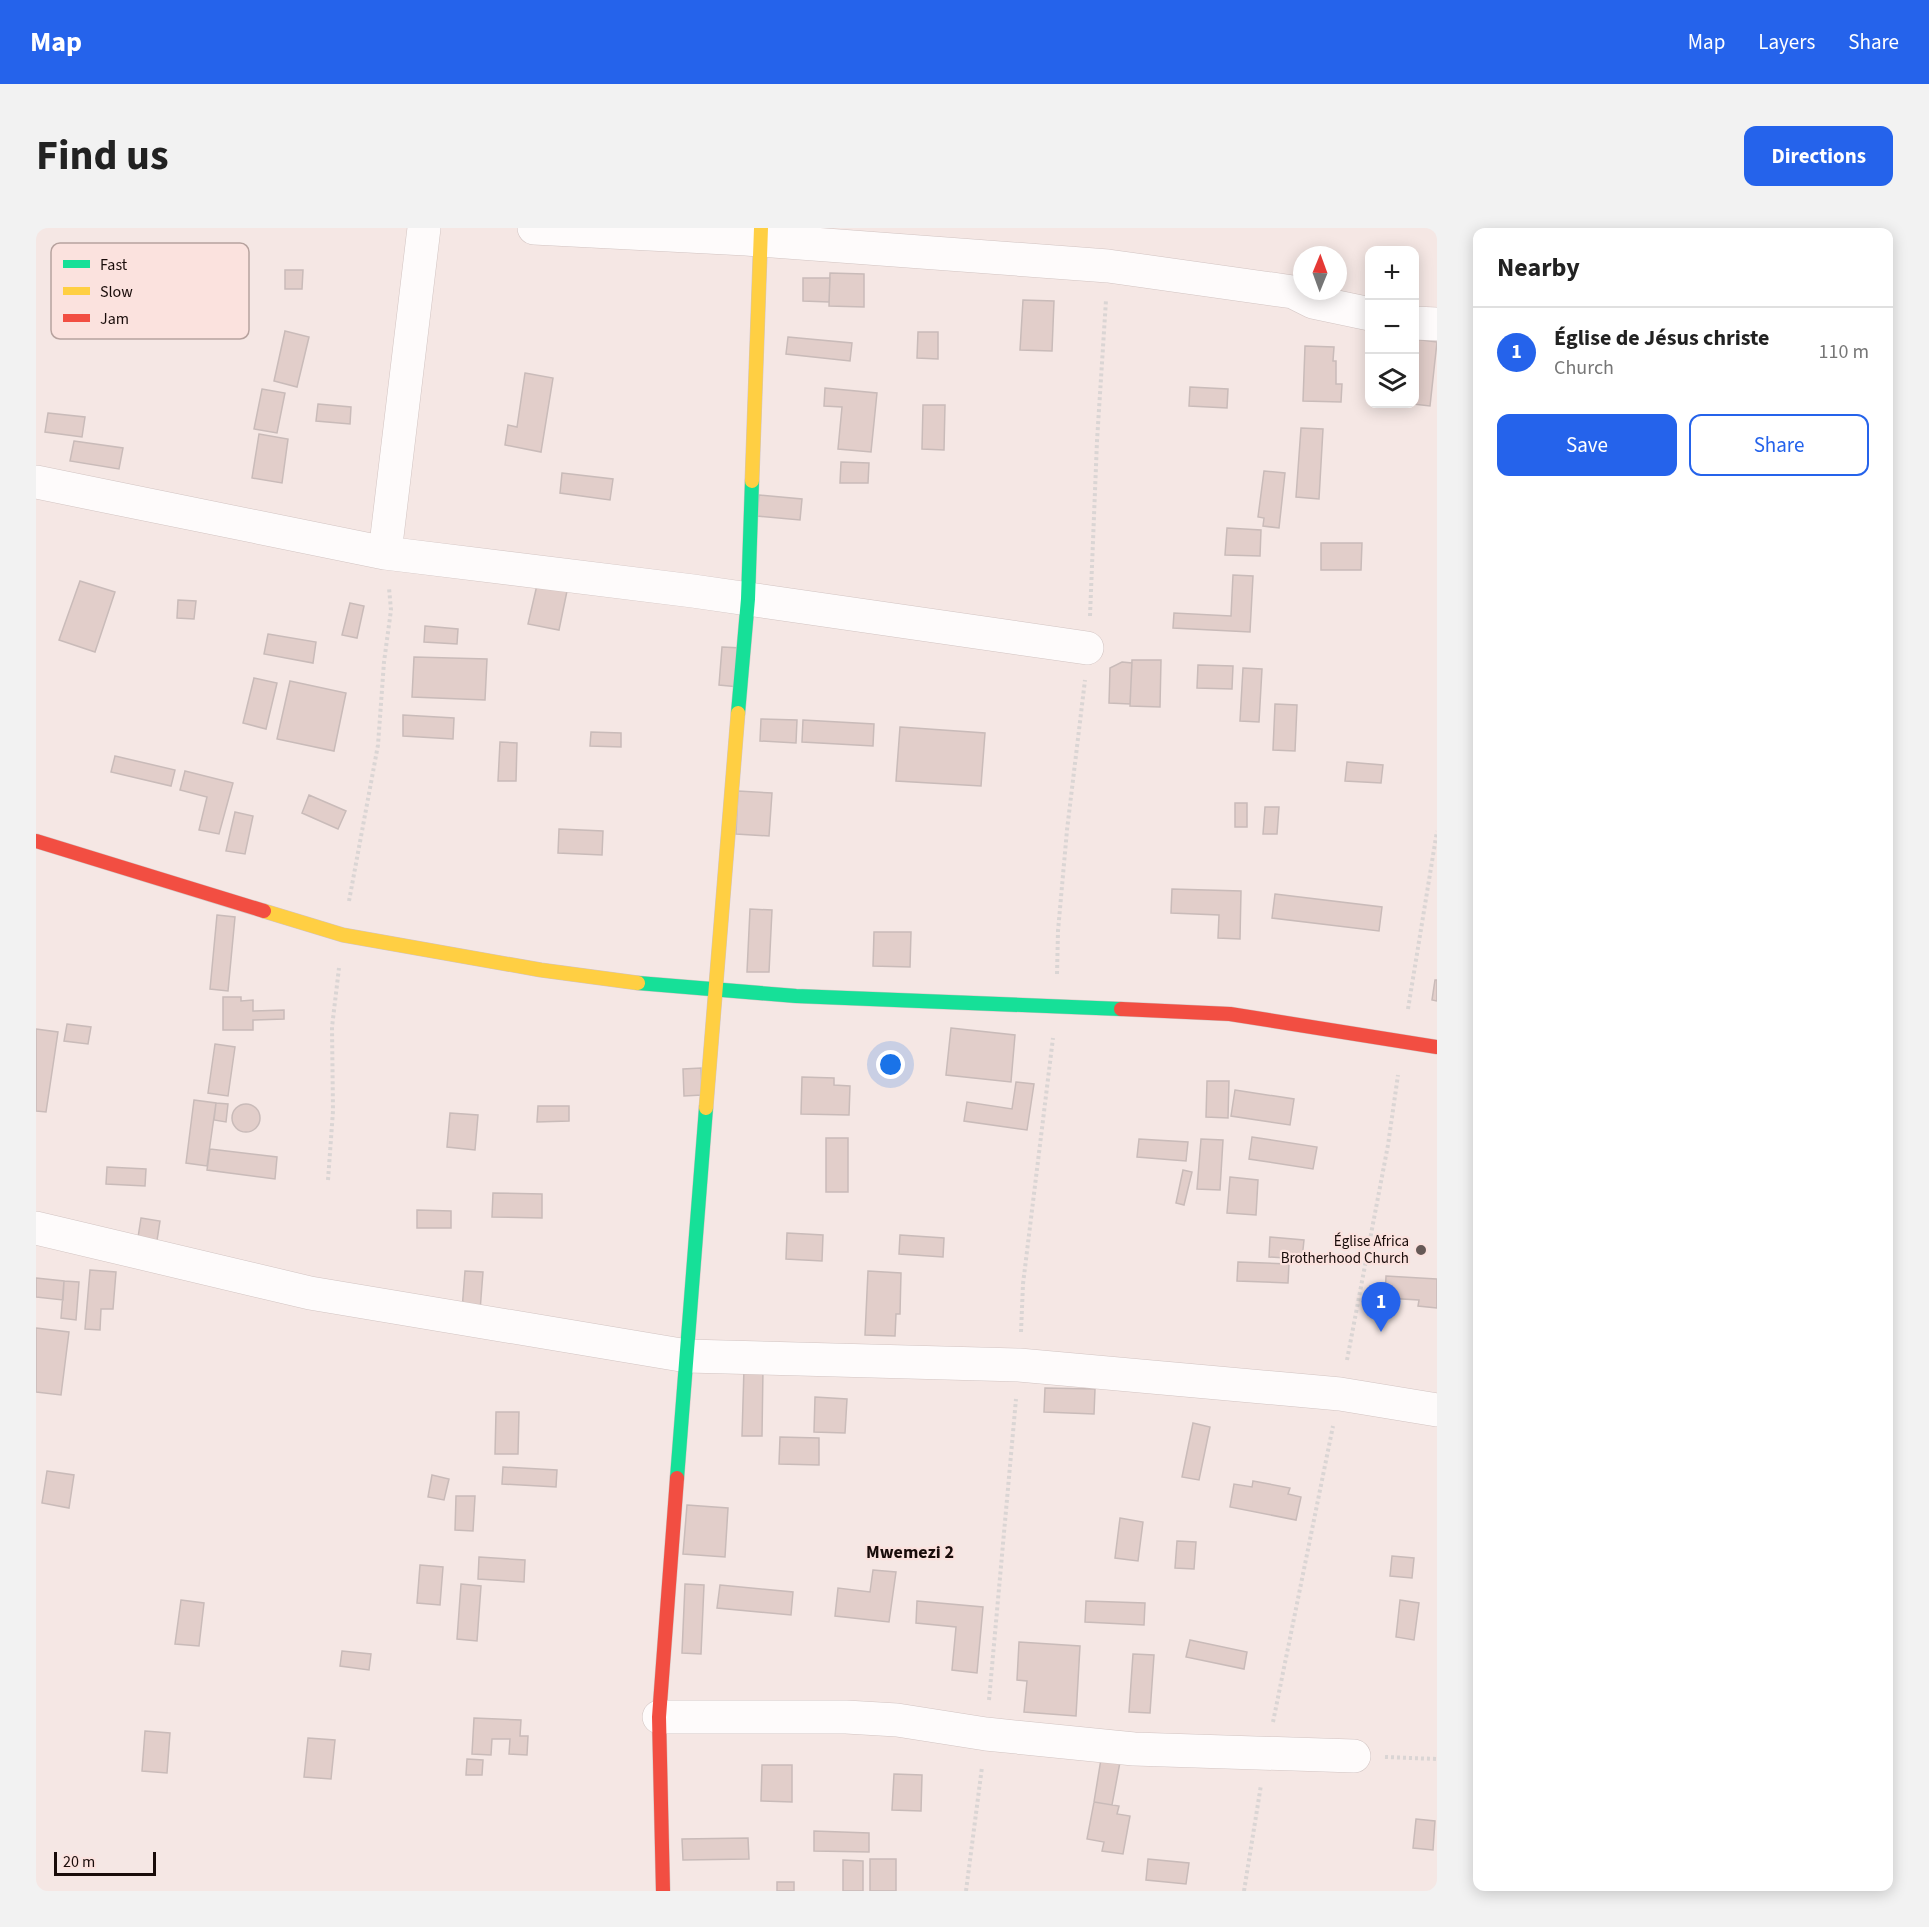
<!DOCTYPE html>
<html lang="en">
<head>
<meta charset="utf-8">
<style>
	:root { --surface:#fff; --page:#f2f2f2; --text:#222; --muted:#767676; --line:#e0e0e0; --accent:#2563eb }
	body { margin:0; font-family:"Source Sans 3",sans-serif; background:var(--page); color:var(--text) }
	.controls { position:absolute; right:18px; top:18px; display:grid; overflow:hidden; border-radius:12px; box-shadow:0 3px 15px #0003 }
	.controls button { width:54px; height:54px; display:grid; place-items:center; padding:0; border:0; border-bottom:2px solid var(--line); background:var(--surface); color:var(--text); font:30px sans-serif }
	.compass { position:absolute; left:1257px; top:18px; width:54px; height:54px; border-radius:50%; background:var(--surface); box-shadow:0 3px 15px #0003; rotate:1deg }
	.scale { position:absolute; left:18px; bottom:15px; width:102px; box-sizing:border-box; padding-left:6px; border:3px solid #190c0a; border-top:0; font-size:16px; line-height:21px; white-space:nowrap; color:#190c0a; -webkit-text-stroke:4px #fbe2de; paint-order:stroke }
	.you { position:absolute; left:855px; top:837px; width:21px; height:21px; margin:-15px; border:4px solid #fff; border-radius:50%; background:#1a73e8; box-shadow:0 0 0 9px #1a73e833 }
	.badge { display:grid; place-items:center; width:39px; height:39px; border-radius:50%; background:var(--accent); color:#fff; font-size:20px; font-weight:700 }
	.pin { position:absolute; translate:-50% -50px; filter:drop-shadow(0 2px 3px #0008) }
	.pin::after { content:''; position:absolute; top:32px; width:21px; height:18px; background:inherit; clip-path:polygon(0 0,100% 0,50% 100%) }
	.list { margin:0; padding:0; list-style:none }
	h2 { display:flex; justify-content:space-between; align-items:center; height:78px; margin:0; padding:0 24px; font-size:26px }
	h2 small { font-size:20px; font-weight:400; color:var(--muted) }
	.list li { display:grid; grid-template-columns:39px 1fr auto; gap:18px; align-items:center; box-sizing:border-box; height:90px; padding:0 24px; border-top:2px solid var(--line) }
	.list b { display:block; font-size:22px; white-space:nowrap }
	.list p { margin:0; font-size:20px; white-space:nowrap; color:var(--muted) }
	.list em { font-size:20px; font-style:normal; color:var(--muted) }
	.actions { display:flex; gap:12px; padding:18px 24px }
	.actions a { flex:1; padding:14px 0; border:2px solid var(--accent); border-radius:12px; text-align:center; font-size:21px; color:var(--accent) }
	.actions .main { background:var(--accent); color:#fff }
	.icon { flex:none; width:33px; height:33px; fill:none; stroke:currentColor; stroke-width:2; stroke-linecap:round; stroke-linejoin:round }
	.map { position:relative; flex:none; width:1401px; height:1663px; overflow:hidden; border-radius:12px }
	header { display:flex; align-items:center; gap:36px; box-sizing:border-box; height:84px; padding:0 30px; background:var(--accent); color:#fff }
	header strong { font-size:28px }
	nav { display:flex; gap:33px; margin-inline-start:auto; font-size:21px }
	.intro { display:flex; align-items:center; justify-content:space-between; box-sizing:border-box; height:144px; padding:0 36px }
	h1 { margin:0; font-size:42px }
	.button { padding:15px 27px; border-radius:12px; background:var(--accent); color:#fff; font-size:21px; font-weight:700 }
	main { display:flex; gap:36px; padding:0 36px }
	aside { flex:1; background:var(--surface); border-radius:12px; box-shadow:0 3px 15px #0003 }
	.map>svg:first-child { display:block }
	.building { fill:#e2ceca; stroke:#c9bbb9; stroke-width:1.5 }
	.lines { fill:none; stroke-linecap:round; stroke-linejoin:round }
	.street-casing { stroke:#d2c4c2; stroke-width:34 }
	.fast-casing { stroke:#d2c4c2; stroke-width:15 }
	.slow-casing { stroke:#d2c4c2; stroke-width:15 }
	.jam-casing { stroke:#d2c4c2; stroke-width:15 }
	.path { stroke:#dad5d4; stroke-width:4; stroke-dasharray:3 3; stroke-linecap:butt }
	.street { stroke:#fefbfb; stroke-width:33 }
	.fast { stroke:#16e098; stroke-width:14 }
	.slow { stroke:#ffcf43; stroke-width:14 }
	.jam { stroke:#f24e42; stroke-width:14 }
	.poi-dot { fill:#665956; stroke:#fbe2de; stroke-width:2 }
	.labels { text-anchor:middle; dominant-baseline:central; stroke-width:4.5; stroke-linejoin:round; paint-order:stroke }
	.poi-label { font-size:15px; fill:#190c0a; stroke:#fbe2de; text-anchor:end }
	.quarter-label { font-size:18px; font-weight:bold; fill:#190c0a; stroke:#fbe2de }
	.key { fill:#fbe2de; stroke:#b7a29e; stroke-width:1.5 }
	.key-label { font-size:16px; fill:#190c0a }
</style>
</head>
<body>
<header>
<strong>Map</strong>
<nav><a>Map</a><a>Layers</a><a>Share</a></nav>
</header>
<div class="intro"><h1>Find us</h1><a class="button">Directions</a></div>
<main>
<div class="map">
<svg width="1401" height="1663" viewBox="0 0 1401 1663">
	<rect width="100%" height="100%" fill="#f5e7e4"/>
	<path class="building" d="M249 42H267L266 61H249Z
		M794 45 828 46V79L793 78Z
		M767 50H794L793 74 767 73Z
		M987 72 1018 73 1016 123 984 122Z
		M249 103 273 109 261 159 238 153Z
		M882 104H902V131L881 130Z
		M752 109 816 115 814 133 750 126Z
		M1378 111 1401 114 1394 178 1377 176H1378Z
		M1269 118 1298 119 1297 133H1300V156H1306L1305 174 1267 173Z
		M489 145 517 150 505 224 469 217 472 197 481 199Z
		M1154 159 1192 161 1191 180 1153 178Z
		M789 160 841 165 835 224 802 221 806 179 788 178Z
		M226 161 249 165 241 205 218 201Z
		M282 176 315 179 314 196 280 193Z
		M887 177H909L908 222 886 221Z
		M12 185 49 189 46 209 9 204Z
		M1265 200 1287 201 1283 271 1260 269Z
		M223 206 252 211 246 255 216 250Z
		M38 213 87 220 83 241 34 233Z
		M805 234 833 235 832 255H804Z
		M1228 243 1249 245 1243 300 1227 298 1228 290 1222 289Z
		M526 245 577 251 574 272 524 265Z
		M723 267 766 271 764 292 721 288Z
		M1191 300 1225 302 1224 328 1189 327Z
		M1285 315H1326L1325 342H1285Z
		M1197 347 1217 348 1214 404 1137 400 1138 385 1195 388Z
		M44 353 79 364 59 424 23 412Z
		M501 357 531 363 523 402 492 396Z
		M142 372 160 373 158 391 141 390Z
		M314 375 328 378 321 410 306 407Z
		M389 398 422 401 421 416 388 414Z
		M232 406 280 414 277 435 228 426Z
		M686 419 706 420 703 459 683 457Z
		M378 429 451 431 449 472 376 469Z
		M1096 432H1125L1124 479 1094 478Z
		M1086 434 1096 435 1094 476 1073 475 1074 440Z
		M1162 437 1197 438 1196 461 1161 460Z
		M1207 440 1226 441 1223 494 1204 493Z
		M218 450 241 455 230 501 207 495Z
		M254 453 310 465 298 523 241 511Z
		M1239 476 1261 477 1259 523 1237 522Z
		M367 487 418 490 417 511 367 508Z
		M725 491 761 492 760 515 724 513Z
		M767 492 838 496 837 518 766 514Z
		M864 499 949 505 945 558 860 553Z
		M555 504 585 505V519L554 518Z
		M464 514 481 515 480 553H462Z
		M79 528 139 542 135 558 75 544Z
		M1311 534 1347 537 1345 555 1309 553Z
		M149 543 197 555 183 606 163 602 171 569 144 562Z
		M702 563 736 565 733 608 700 606Z
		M273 567 310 583 302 601 266 585Z
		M1199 575H1211V599H1199Z
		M1229 579H1243L1241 606H1227Z
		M199 584 217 588 209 626 190 623Z
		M523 601 567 603 566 627 522 625Z
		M1136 661 1205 663 1204 711 1182 710 1183 687 1135 685Z
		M1239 666 1346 679 1343 703 1236 690Z
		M714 681 736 682 733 744H711Z
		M181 687 199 689 192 763 174 761Z
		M838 704H875L874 739 837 738Z
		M1399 752H1401V773L1396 772Z
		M187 769H205V773L217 772V783L248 782V791L217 792V802H187Z
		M31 796 55 799 52 816 28 813Z
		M915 800 979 807 975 854 910 847Z
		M0 801 22 804 10 884 0 883Z
		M179 816 199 819 192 868 172 865Z
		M665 840 666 867 648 868 647 841Z
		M766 849 798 850V857L814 858 813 887 765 886Z
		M1171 853H1193L1192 890 1170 889Z
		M980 854 998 856 991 902 928 893 931 874 976 881Z
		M1199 862 1258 871 1254 897 1195 888Z
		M158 872 180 875 171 938 150 935Z
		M180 875 192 876 190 894 178 892Z
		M196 890a14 14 0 1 1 28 0a14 14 0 1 1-28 0Z
		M502 878H533V893L501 894Z
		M414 885 442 887 439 922 411 919Z
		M1216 909 1281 919 1277 941 1213 931Z
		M790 910H812V964H790Z
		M1103 911 1152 914 1150 933 1101 929Z
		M1165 911 1187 912 1184 962 1161 961Z
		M174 921 241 929 239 951 171 942Z
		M71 939 110 941 109 958 70 956Z
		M1147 942 1156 944 1148 977 1140 975Z
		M1194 949 1222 952 1220 987 1191 985Z
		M457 965 506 966V990L456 989Z
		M381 982 415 983V1000H381Z
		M105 990 124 993 120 1019 101 1016Z
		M751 1005 787 1007 786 1033 750 1031Z
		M864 1007 908 1010 907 1029 863 1026Z
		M1234 1009 1268 1012 1266 1031 1233 1029Z
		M1202 1034 1253 1036 1252 1055 1201 1053Z
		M54 1042 80 1044 77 1081H65L64 1102 49 1101Z
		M429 1043 447 1044 444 1083 426 1082Z
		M832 1043 865 1045 864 1086H860L859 1108 829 1107Z
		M1350 1048 1401 1051V1080L1382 1078 1383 1072 1349 1070Z
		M0 1050 28 1053 27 1072 0 1069Z
		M28 1053 43 1054 40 1092 25 1090Z
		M0 1100 33 1104 25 1167 0 1164Z
		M708 1140H727L726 1208H706Z
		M1009 1160 1059 1161 1058 1186 1008 1184Z
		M779 1169 811 1171 809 1205 778 1204Z
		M460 1184H483L482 1226H459Z
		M1157 1195 1174 1199 1163 1252 1146 1249Z
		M744 1209 783 1210V1237L743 1236Z
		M467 1239 521 1242 520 1259 466 1256Z
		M11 1243 38 1247 33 1280 6 1275Z
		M396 1247 413 1251 408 1272 392 1269Z
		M1217 1253 1254 1260 1252 1266 1265 1269 1260 1292 1194 1279 1198 1256 1216 1259Z
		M420 1268H439L437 1303 419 1302Z
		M651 1277 692 1280 689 1329 647 1326Z
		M1084 1290 1107 1294 1102 1333 1079 1330Z
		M1141 1313 1160 1314 1158 1341 1139 1340Z
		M1356 1328 1378 1330 1376 1350 1354 1348Z
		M443 1329 489 1332 488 1354 442 1351Z
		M384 1337 407 1339 404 1377 381 1375Z
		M837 1342 860 1344 853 1394 799 1388 802 1360 834 1364Z
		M425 1356 445 1358 441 1413 421 1411Z
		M649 1356 668 1357 665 1426 646 1425Z
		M684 1357 757 1364 755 1387 681 1380Z
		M145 1372 168 1375 163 1418 139 1416Z
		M1364 1372 1383 1375 1378 1412 1360 1409Z
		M881 1373 947 1379 941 1445 916 1442 920 1399 880 1395Z
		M1050 1373 1109 1375 1108 1397 1049 1394Z
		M1154 1412 1211 1424 1208 1441 1150 1429Z
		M983 1414 1044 1418 1040 1488 988 1484 991 1453 981 1452Z
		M306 1423 335 1426 333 1442 304 1438Z
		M1097 1426 1118 1427 1114 1485 1093 1484Z
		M438 1490 485 1492 484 1508H492L491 1527 473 1526 474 1511H456L455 1527 436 1526Z
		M109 1503 134 1505 131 1545 106 1543Z
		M272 1510 299 1512 295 1551 268 1549Z
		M431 1531 447 1532 446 1547H430Z
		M1065 1531 1084 1534 1076 1577 1058 1574Z
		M726 1537H756V1574L725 1573Z
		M858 1546 886 1547 885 1583 856 1582Z
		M1058 1574 1083 1578 1081 1586 1094 1588 1087 1626 1066 1623 1068 1614 1051 1611Z
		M1380 1591 1399 1593 1397 1622 1377 1620Z
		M778 1603 833 1605V1624L778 1623Z
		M712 1610 713 1631 647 1632 646 1611Z
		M834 1631H860V1663H834Z
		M1112 1631 1153 1635 1150 1656 1110 1652Z
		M807 1632 827 1633V1663H807Z
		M741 1654H758V1663H741Z"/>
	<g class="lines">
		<defs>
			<path id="street" d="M498 0 710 11 1072 38 1257 64 1277 74 1334 86
				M1378 95 1401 96
				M0 254 349 325 657 363 1051 420
				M349 325 388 0
				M0 1000 274 1065 651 1128 983 1137 1304 1166 1401 1182
				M623 1489H810L861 1492 950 1506 1098 1521 1318 1528"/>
			<path id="fast" d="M702 485 712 371 716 253
				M602 755 760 768 1085 781
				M641 1250 670 880"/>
			<path id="slow" d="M716 253 725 0
				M228 683 307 707 505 742 602 755
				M670 880 702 485"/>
			<path id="jam" d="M0 613 228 683
				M1085 781 1194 786 1401 819
				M627 1663 623 1489 641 1250"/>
		</defs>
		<use href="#street" class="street-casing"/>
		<use href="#fast" class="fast-casing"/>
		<use href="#slow" class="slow-casing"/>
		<use href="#jam" class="jam-casing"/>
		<path class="path" d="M1054 388 1061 213 1070 72
			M313 673 342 517 348 434 355 382 353 360
			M1021 746 1022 703 1031 602 1049 452
			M1372 781 1401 603
			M292 952 297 883 296 799 303 740
			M985 1104 987 1056 1017 810
			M1311 1132 1352 917 1362 847
			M953 1472 980 1171
			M1237 1494 1297 1198
			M1349 1529 1401 1531
			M930 1663 946 1539
			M1208 1663 1225 1557"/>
		<use href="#street" class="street"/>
		<use href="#fast" class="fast"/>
		<use href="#slow" class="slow"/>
		<use href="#jam" class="jam"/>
	</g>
	<circle class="poi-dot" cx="1385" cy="1022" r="6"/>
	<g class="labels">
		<g class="poi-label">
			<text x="1373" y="1013">Église Africa<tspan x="1373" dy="17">Brotherhood Church</tspan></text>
		</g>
		<g class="quarter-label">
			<text x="874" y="1324">Mwemezi 2</text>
		</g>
	</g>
	<rect x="15" y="15" width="198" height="96" rx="9" class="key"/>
	<rect x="27" y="32" width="27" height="8" fill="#16e098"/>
	<rect x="27" y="59" width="27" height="8" fill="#ffcf43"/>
	<rect x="27" y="86" width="27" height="8" fill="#f24e42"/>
	<g class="key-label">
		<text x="64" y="42">Fast</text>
		<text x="64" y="69">Slow</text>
		<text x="64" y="96">Jam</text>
	</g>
</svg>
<div class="controls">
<button>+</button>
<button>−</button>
<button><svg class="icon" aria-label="layers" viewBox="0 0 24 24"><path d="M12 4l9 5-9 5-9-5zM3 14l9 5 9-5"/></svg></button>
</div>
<svg class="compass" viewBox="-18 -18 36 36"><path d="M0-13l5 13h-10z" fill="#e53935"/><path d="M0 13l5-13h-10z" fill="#767676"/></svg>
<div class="scale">20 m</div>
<div class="you"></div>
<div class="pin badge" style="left:1345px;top:1104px">1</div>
</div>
<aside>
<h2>Nearby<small></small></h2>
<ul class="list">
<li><span class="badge">1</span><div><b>Église de Jésus christe</b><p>Church</p></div><em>110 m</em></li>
</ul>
<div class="actions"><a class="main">Save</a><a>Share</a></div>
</aside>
</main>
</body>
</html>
